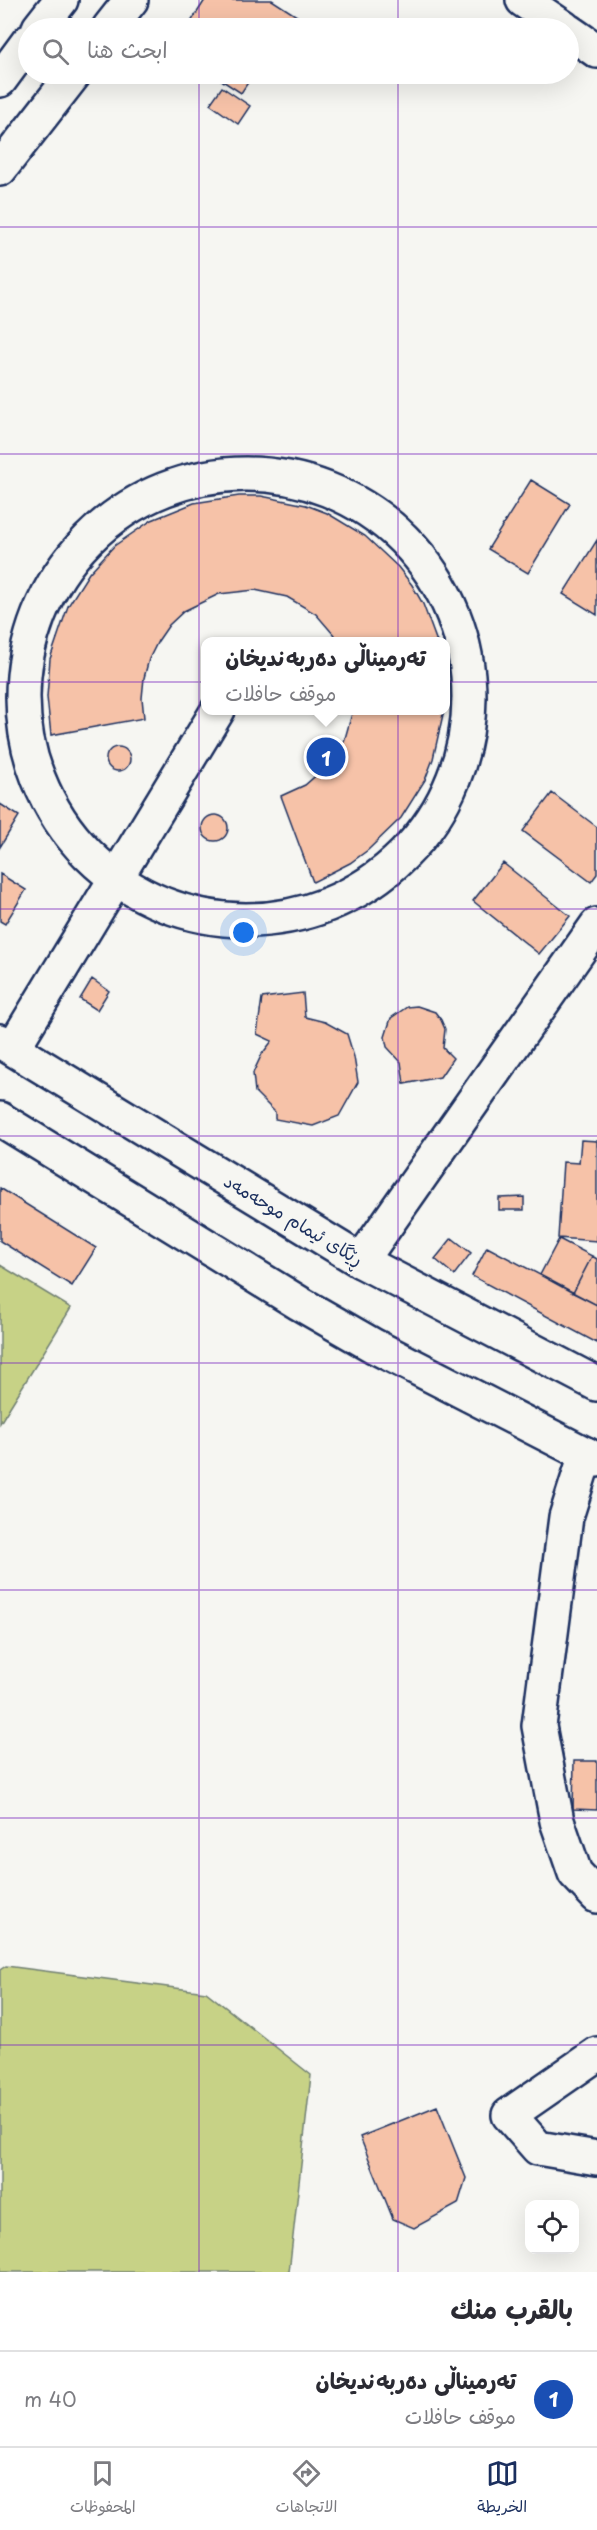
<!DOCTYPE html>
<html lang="ar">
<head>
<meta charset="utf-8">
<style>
	:root { --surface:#fff; --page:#f7f7f7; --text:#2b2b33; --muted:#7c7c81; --line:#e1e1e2; --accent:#1b2f5e }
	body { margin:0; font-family:"Playpen Sans","Playpen Sans Arabic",sans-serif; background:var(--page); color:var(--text); direction:rtl }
	.controls { position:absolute; right:18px; bottom:18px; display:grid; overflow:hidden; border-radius:12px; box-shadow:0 6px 24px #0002 }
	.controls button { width:54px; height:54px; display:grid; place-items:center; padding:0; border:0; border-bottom:2px solid var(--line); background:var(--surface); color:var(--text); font:30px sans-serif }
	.you { position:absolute; left:244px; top:933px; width:21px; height:21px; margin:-15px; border:4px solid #fff; border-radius:50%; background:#1a73e8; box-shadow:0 0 0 9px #1a73e833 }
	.badge { display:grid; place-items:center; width:39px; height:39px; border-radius:50%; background:var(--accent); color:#fff; font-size:20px; font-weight:700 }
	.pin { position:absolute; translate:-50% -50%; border:3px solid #fff; box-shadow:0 2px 6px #0006 }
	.popup { position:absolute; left:201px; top:637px; width:249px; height:78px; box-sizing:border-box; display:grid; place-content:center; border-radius:12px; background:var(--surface); filter:drop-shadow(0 2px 4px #0005); font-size:20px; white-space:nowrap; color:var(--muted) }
	.popup b { font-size:22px; color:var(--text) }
	.popup::after { content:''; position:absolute; left:50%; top:100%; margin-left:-12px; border:12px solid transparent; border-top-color:var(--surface) }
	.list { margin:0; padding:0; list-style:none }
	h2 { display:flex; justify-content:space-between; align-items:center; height:78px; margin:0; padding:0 24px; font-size:26px }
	h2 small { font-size:20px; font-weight:400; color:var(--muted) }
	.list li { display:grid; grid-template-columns:39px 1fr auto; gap:18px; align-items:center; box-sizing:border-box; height:96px; padding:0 24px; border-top:2px solid var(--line) }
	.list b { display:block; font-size:22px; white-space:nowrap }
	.list p { margin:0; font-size:20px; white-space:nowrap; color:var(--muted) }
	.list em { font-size:20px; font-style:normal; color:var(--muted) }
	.icon { flex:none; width:33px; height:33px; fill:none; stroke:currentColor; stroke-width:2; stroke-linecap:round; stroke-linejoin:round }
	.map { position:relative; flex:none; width:597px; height:2272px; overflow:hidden; direction:ltr }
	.search { position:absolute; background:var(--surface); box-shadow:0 6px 24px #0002; left:18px; right:18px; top:18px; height:66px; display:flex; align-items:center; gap:15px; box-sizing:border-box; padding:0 21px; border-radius:33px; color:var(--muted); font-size:22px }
	.sheet { height:174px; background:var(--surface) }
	nav { display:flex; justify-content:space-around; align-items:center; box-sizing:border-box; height:84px; border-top:2px solid var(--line); background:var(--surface); font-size:16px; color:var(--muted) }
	nav a { display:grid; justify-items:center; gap:3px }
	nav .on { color:var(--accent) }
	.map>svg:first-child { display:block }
	.green { fill:#c7d286; stroke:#718072; stroke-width:1.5 }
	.building { fill:#f6c2a8; stroke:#1b2f5e; stroke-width:1.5 }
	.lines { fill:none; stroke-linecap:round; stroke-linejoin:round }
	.minor-casing { stroke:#1b2f5e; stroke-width:38 }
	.major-casing { stroke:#1b2f5e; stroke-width:38 }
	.minor { stroke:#f6f6f2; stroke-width:33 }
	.major { stroke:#f6f6f2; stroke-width:33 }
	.grid { fill:none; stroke:#7b2cbf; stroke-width:1.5; stroke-opacity:0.55 }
	.labels { text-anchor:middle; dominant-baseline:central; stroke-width:5; stroke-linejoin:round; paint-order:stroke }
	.street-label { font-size:18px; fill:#1b2f5e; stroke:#f6f6f2 }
</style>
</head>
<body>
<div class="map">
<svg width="597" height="2272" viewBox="0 0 597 2272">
	<rect width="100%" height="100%" fill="#f6f6f2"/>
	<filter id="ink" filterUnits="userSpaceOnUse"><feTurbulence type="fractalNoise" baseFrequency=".0167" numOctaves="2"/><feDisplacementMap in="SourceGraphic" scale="12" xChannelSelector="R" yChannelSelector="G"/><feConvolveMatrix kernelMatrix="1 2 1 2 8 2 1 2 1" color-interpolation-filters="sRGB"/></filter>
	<g filter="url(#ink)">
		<path class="green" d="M0 1265 71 1308 0 1423Z
			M6 1966 206 1992 311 2075 289 2272H0V1970Z"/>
		<path class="building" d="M205 0H272L306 22 302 28H194L189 25Z
			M212 74H244L251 78 241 93Z
			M222 87 250 106 238 124 210 104Z
			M531 480 570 504 528 573 488 549Z
			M239 496H261L306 505 327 513 365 536 398 567 412 585 423 604 437 642H340L316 614 287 597 255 590 219 594 184 611 169 625 158 641 149 659 144 678 142 698 144 718 51 735 47 697 50 659 68 606 89 573 114 546 152 520 194 503Z
			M597 540V615L563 594Z
			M353 710H444L433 759 425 780 401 818 368 850 350 863 313 882 281 796 305 785 330 763 344 742Z
			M106 759a12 12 0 1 1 24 0a12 12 0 1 1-24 0Z
			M552 793 597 827V874L591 882 523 831Z
			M0 804 19 816 0 847Z
			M202 828a13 13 0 1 1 26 0a13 13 0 1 1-26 0Z
			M503 863 570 916 539 954 473 901Z
			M0 874 26 890 5 924 0 921Z
			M92 979 109 991 97 1010 80 999Z
			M303 993 305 1017 325 1022 347 1034 354 1057 358 1082 339 1116 313 1126 275 1119V1112L255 1092 253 1073 262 1054 272 1041 257 1034 262 998Z
			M417 1006 435 1012 441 1020 445 1029 443 1048 453 1058 440 1077 404 1084 401 1062 387 1047 385 1037 391 1018 407 1007Z
			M581 1140 597 1141V1241L558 1238 563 1162 579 1163Z
			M0 1188 96 1248 72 1286 0 1241Z
			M524 1197V1210H499V1198Z
			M452 1238 471 1253 454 1275 435 1259Z
			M559 1239 592 1256 573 1293 540 1275Z
			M487 1247 597 1305V1343L472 1276Z
			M592 1256 597 1259V1305L573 1293Z
			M574 1761H597V1810L573 1809Z
			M437 2106 466 2178 458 2204 414 2228 393 2219 360 2137Z"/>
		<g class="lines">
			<defs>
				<path id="minor" d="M523 0 564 28
					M568 31 597 51
					M23 697a223 223 0 1 1 446 0a223 223 0 1 1-446 0Z
					M13 1048 218 710
					M361 1261 597 925
					M586 1454 566 1517 539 1726 557 1821 575 1873 597 1896
					M597 2054 509 2115 538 2148 597 2158"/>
				<path id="major" d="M39 28 61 0
					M109 28 131 0
					M0 80 28 42
					M0 169 74 74
					M0 1041 361 1261 597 1384
					M0 1119 299 1303 374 1346 597 1460"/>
			</defs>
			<use href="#minor" class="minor-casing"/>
			<use href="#major" class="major-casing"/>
			<use href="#minor" class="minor"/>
			<use href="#major" class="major"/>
		</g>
	</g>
	<path class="grid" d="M199 0V28M398 0V28M199 74V2272M398 74V2272M0 227H597M0 454H597M0 682H597M0 909H597M0 1136H597M0 1363H597M0 1590H597M0 1818H597M0 2045H597"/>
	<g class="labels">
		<g class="street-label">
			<text transform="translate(294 1219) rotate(31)">ڕێگای ئیمام موحەمەد</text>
		</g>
	</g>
</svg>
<div class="controls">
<button><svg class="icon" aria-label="locate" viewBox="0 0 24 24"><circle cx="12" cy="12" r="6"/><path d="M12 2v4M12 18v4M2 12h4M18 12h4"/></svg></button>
</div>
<div class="you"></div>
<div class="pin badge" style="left:326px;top:757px;background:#1a4fb4">1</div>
<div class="popup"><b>تەرمیناڵی دەربەندیخان</b>موقف حافلات</div>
<div class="search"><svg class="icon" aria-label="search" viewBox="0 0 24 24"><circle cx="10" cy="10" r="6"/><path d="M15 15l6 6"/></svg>ابحث هنا</div>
</div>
<section class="sheet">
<h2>بالقرب منك<small></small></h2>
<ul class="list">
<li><span class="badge" style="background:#1a4fb4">1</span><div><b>تەرمیناڵی دەربەندیخان</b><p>موقف حافلات</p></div><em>40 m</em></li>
</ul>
</section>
<nav>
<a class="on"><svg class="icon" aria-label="map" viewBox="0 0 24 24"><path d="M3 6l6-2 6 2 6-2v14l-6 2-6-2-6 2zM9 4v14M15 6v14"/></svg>الخريطة</a>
<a><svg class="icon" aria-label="directions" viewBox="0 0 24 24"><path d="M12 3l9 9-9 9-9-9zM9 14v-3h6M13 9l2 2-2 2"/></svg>الاتجاهات</a>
<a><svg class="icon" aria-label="saved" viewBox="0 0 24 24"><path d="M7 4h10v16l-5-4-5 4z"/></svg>المحفوظات</a>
</nav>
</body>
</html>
